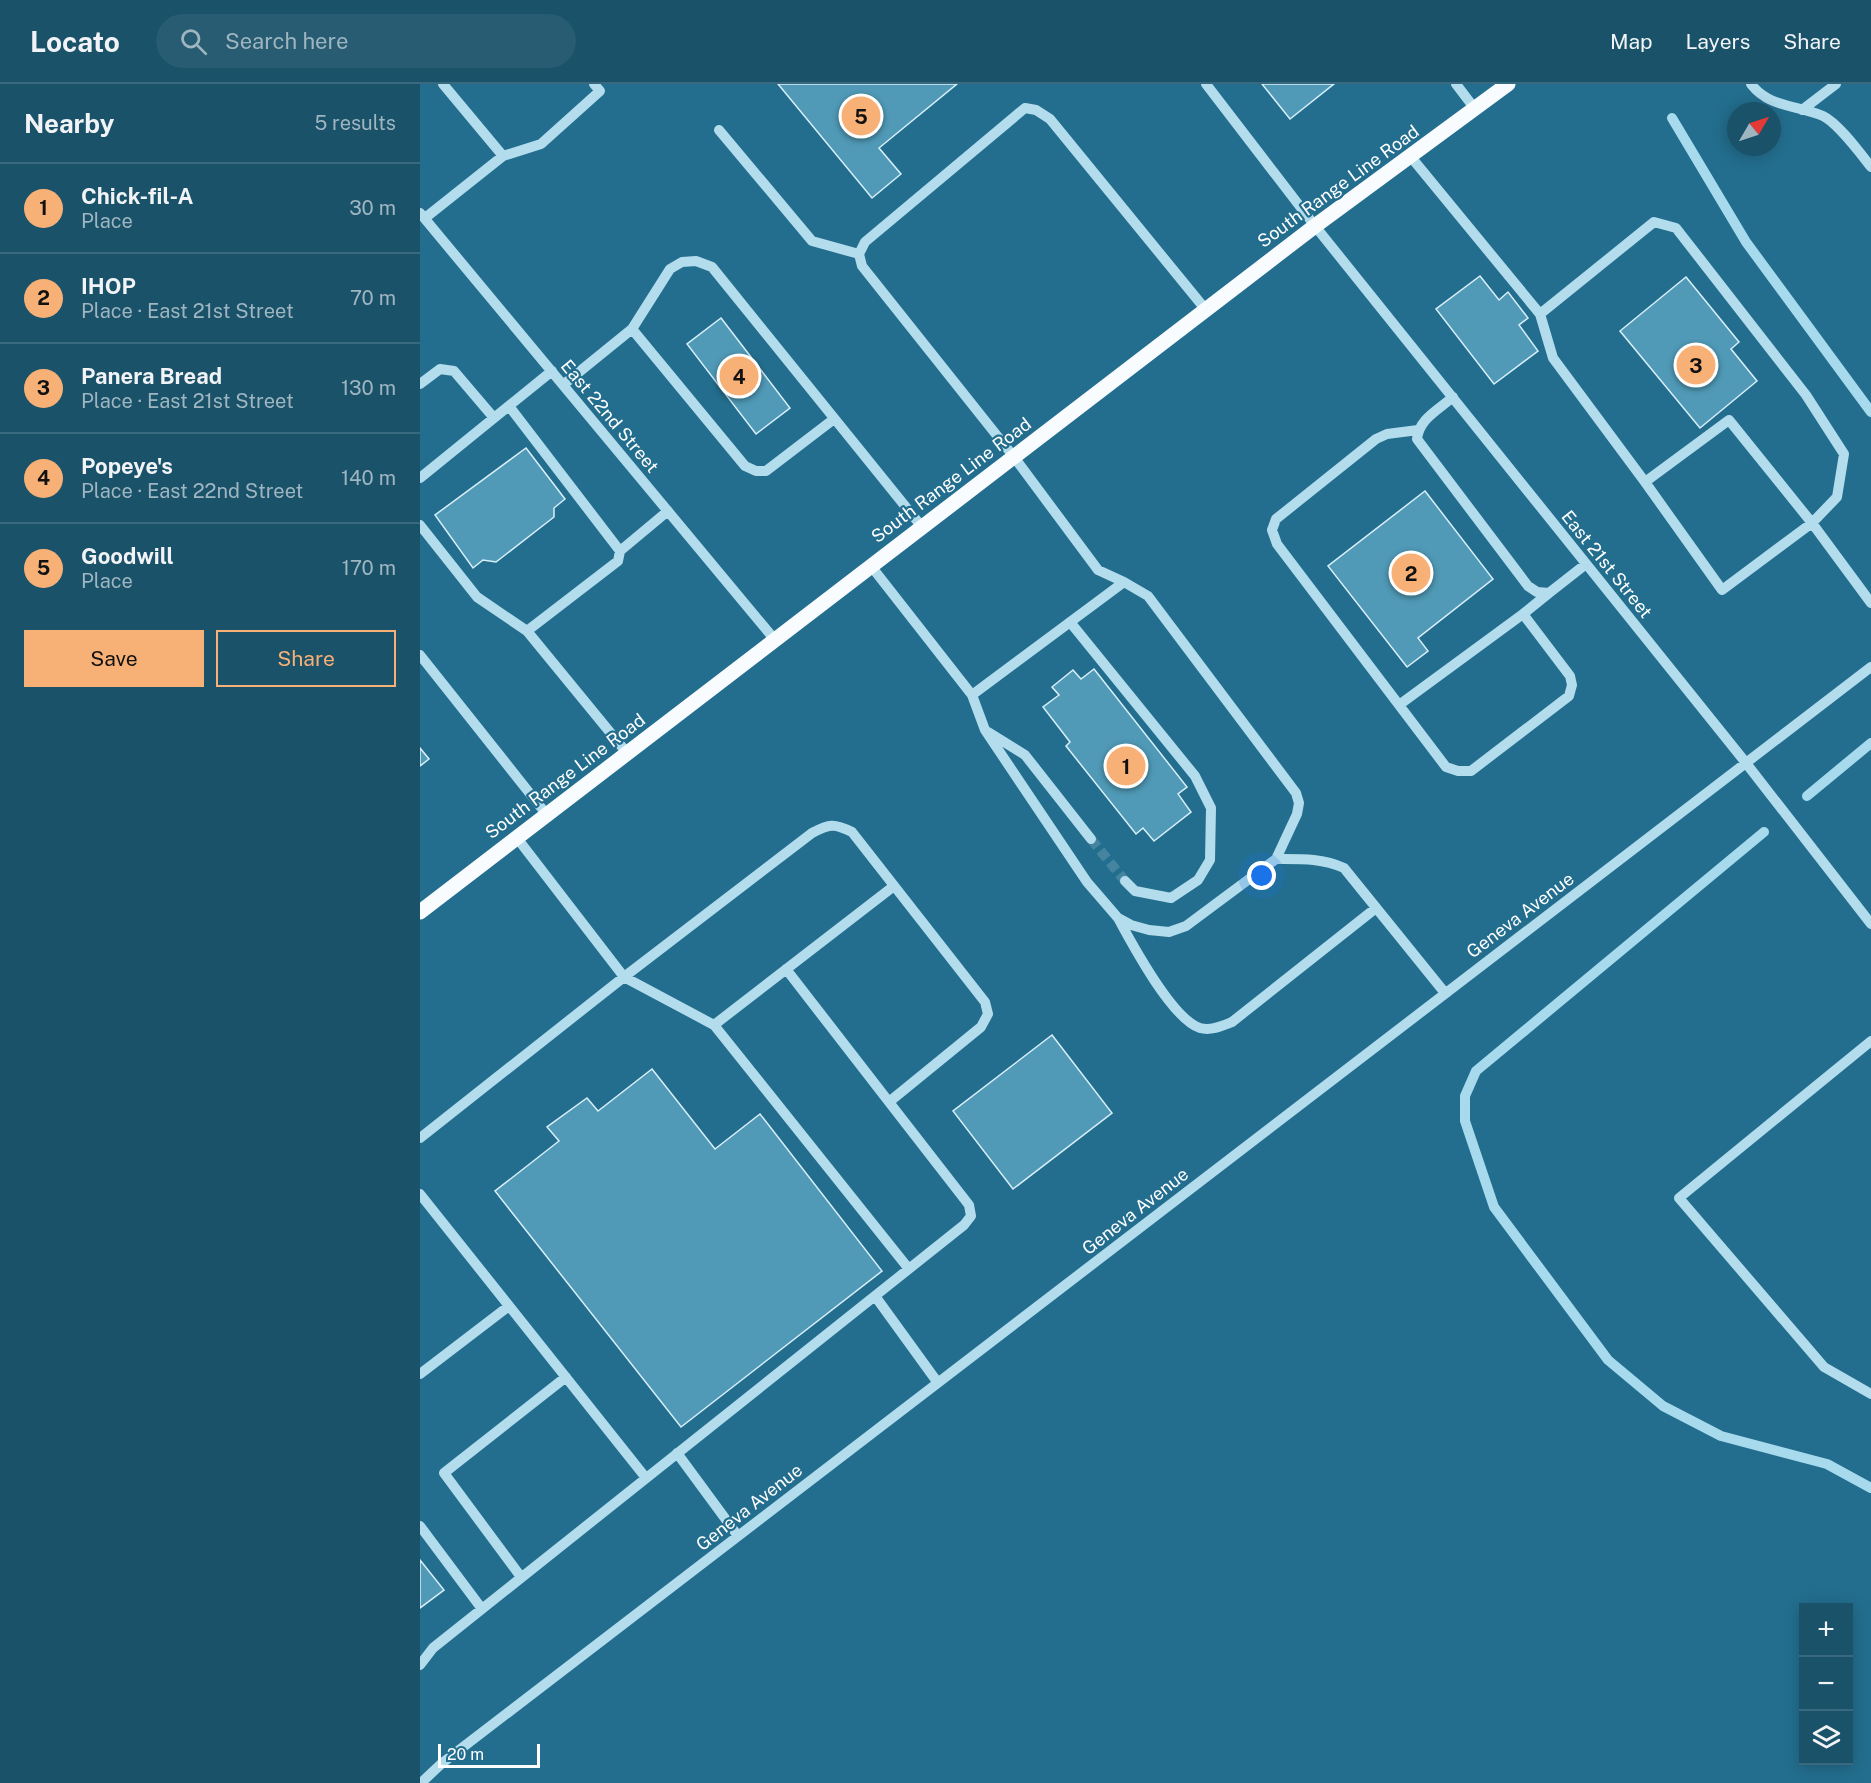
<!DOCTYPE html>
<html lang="en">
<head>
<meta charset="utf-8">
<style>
	:root { --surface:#1a526a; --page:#275c72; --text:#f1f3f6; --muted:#9fb6c1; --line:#38697e; --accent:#f7b076 }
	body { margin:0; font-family:"Public Sans",sans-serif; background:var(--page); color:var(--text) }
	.controls { position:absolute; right:18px; bottom:18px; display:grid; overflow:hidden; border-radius:0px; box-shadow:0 3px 15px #0003 }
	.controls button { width:54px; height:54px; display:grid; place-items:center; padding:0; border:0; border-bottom:2px solid var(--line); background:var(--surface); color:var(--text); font:30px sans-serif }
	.compass { position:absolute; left:1307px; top:18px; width:54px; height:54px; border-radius:50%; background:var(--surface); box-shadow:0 3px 15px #0003; rotate:51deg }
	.scale { position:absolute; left:18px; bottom:15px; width:102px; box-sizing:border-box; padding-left:6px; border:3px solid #fff; border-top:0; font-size:16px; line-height:21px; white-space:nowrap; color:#fff; -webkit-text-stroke:4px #236e8e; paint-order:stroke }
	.you { position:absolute; left:842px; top:792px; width:21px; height:21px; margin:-15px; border:4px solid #fff; border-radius:50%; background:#1a73e8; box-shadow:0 0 0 9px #1a73e833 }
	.badge { display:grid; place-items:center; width:39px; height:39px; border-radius:50%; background:var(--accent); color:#111; font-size:20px; font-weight:700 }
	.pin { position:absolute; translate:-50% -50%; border:3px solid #fff; box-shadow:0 2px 6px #0006 }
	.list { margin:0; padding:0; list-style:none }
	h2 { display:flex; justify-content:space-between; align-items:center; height:78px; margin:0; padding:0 24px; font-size:26px }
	h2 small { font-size:20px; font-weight:400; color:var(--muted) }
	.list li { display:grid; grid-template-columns:39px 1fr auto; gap:18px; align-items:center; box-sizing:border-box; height:90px; padding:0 24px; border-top:2px solid var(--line) }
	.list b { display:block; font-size:22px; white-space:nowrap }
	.list p { margin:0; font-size:20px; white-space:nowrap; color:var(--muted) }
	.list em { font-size:20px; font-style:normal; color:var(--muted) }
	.actions { display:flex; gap:12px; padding:18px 24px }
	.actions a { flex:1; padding:14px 0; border:2px solid var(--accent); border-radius:0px; text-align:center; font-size:21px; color:var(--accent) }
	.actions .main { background:var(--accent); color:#111 }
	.icon { flex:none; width:33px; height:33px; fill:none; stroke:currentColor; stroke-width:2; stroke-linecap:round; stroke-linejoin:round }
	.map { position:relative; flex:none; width:1451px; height:1699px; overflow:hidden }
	header { display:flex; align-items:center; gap:36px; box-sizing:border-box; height:84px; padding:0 30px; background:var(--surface); border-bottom:2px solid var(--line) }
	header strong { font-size:28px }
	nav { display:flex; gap:33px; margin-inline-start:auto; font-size:21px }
	.search { width:420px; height:54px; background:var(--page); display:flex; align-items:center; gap:15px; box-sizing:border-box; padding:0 21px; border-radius:33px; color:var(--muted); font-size:22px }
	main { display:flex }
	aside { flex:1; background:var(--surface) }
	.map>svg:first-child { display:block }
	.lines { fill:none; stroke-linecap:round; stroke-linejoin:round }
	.stream { stroke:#a7daec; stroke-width:10 }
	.building { fill:#509ab7; stroke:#d8eff9; stroke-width:1.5 }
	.minor-tunnel { stroke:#44849f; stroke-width:10; stroke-dasharray:10 5; stroke-linecap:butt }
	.minor { stroke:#b3dcec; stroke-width:10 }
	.major { stroke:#f8fcff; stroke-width:15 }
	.labels { text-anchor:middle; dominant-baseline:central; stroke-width:4.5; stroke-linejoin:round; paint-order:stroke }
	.street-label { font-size:18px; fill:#fff; stroke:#236e8e }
</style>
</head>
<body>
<header>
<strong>Locato</strong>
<div class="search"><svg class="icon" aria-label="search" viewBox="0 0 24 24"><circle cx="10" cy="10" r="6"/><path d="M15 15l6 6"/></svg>Search here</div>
<nav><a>Map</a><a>Layers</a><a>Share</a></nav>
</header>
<main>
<aside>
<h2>Nearby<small>5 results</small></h2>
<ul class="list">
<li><span class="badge">1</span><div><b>Chick-fil-A</b><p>Place</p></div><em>30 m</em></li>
<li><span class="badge">2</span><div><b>IHOP</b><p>Place · East 21st Street</p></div><em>70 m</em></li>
<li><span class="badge">3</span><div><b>Panera Bread</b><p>Place · East 21st Street</p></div><em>130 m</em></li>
<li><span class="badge">4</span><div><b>Popeye's</b><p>Place · East 22nd Street</p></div><em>140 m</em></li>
<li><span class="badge">5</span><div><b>Goodwill</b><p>Place</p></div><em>170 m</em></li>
</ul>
<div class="actions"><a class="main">Save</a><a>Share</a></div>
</aside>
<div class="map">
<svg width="1451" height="1699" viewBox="0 0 1451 1699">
	<rect width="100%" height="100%" fill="#236e8e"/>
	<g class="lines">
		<path class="stream" d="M1252 34 1326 158 1451 328
			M1387 712 1451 659
			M1344 748 1056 987 1045 1012V1037L1074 1123 1188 1276 1243 1322 1301 1352 1407 1380 1451 1404"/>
	</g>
	<path class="building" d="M358 0H537L459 64 481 90 452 114Z
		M842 0H914L870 35Z
		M1060 192 1079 216 1088 208 1108 234 1099 241 1118 267 1074 300 1016 225Z
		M1266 193 1319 258 1311 265 1337 297 1280 344 1200 247Z
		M301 234 370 324 336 350 267 260Z
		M106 364 145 415 134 424V433L76 478 63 476 53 484 15 431Z
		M1005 407 1073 495 998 554 1008 567 987 583 908 482Z
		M674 585 767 703 758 710 771 728 734 757 723 744 716 750 646 662 650 658 623 623 639 611 632 603 653 586 661 595Z
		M0 664 9 675 0 682Z
		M632 951 692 1029 593 1105 533 1027Z
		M232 985 295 1065 340 1030 462 1187 261 1343 75 1107 139 1057 127 1043 167 1014 178 1027Z
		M0 1476 24 1506 0 1524Z"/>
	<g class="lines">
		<path class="minor-tunnel" d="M671 755 705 797"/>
		<path class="minor" d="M23 0 83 72
			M786 0 895 142 1326 679 1451 840
			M1036 0 1055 25
			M1331 0C1349 24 1378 21 1403 32 1418 39 1440 69 1451 83
			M1382 26 1416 0
			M299 46 392 157 439 170
			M991 73 1120 230
			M0 129 355 556
			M5 134 83 72 121 60 180 7 174 0
			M212 245 325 382 336 387H346L414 335
			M0 300 20 285 34 287 74 334
			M143 301 212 245 250 185 262 178 276 177 292 183 502 443
			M1033 313C1018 326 999 335 997 355L1108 502 1117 508 1129 509 1166 480
			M89 322 200 467
			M998 346 967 350 956 355 856 435 852 446 857 460 1026 683 1038 687H1051L1149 612 1152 601 1150 592 1103 530 1129 509
			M0 394 132 287
			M1225 398 1133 274 1120 230 1234 138 1256 144 1386 311 1424 370 1417 413 1392 439 1302 506 1225 398 1309 336 1392 439 1451 519
			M0 441 57 513 107 547 207 669
			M451 482 552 611
			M704 498 728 512 876 709 879 719 877 730 856 775 766 842 749 848 729 846 711 841 698 834 667 798 565 646 552 611Z
			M704 498 678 486 594 373 442 182 439 170 445 158 605 24 616 26 630 35 786 226
			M650 538 775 692 791 724 790 776 778 796 751 814 715 807 705 797
			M107 547 198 477 200 467 248 427
			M0 571 127 731
			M979 621 1103 530
			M568 648 605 671 671 755
			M97 754 204 893 294 941 489 1185
			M856 775C880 775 902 774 924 784L1025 909
			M698 834C712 860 752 935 780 944 791 947 802 942 812 938L956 824
			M366 885 469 1018
			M294 941 474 802
			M1451 957 1259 1114 1404 1283 1451 1310
			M0 1054 204 893 392 749C409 740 414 739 432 748L565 918 568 930 561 943 469 1018 549 1121 551 1132 544 1141 13 1564 0 1581
			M0 1110 226 1394
			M455 1212 518 1299
			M0 1290 89 1222
			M257 1369 318 1452
			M0 1442 62 1525
			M101 1493 24 1389 146 1293
			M1 1699 21 1680 1451 583"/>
		<path class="major" d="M0 828 895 142 1088 0"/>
	</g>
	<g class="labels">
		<g class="street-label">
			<text transform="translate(918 102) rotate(-36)">South Range Line Road</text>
			<text transform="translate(190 332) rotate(50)">East 22nd Street</text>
			<text transform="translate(531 396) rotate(-37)">South Range Line Road</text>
			<text transform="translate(1187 480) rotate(51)">East 21st Street</text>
			<text transform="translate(145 692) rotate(-37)">South Range Line Road</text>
			<text transform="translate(1100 831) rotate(-37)">Geneva Avenue</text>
			<text transform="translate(715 1127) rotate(-38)">Geneva Avenue</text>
			<text transform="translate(329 1423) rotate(-38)">Geneva Avenue</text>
		</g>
	</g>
</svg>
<div class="controls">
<button>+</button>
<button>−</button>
<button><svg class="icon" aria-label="layers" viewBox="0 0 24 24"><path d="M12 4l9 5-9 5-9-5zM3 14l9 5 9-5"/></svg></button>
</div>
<svg class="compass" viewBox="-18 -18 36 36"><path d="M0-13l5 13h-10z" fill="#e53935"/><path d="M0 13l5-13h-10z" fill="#9fb6c1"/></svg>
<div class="scale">20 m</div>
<div class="you"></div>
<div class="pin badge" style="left:706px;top:682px">1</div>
<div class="pin badge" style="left:991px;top:489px">2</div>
<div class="pin badge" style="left:1276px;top:281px">3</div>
<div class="pin badge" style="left:319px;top:292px">4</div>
<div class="pin badge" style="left:441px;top:32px">5</div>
</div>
</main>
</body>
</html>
